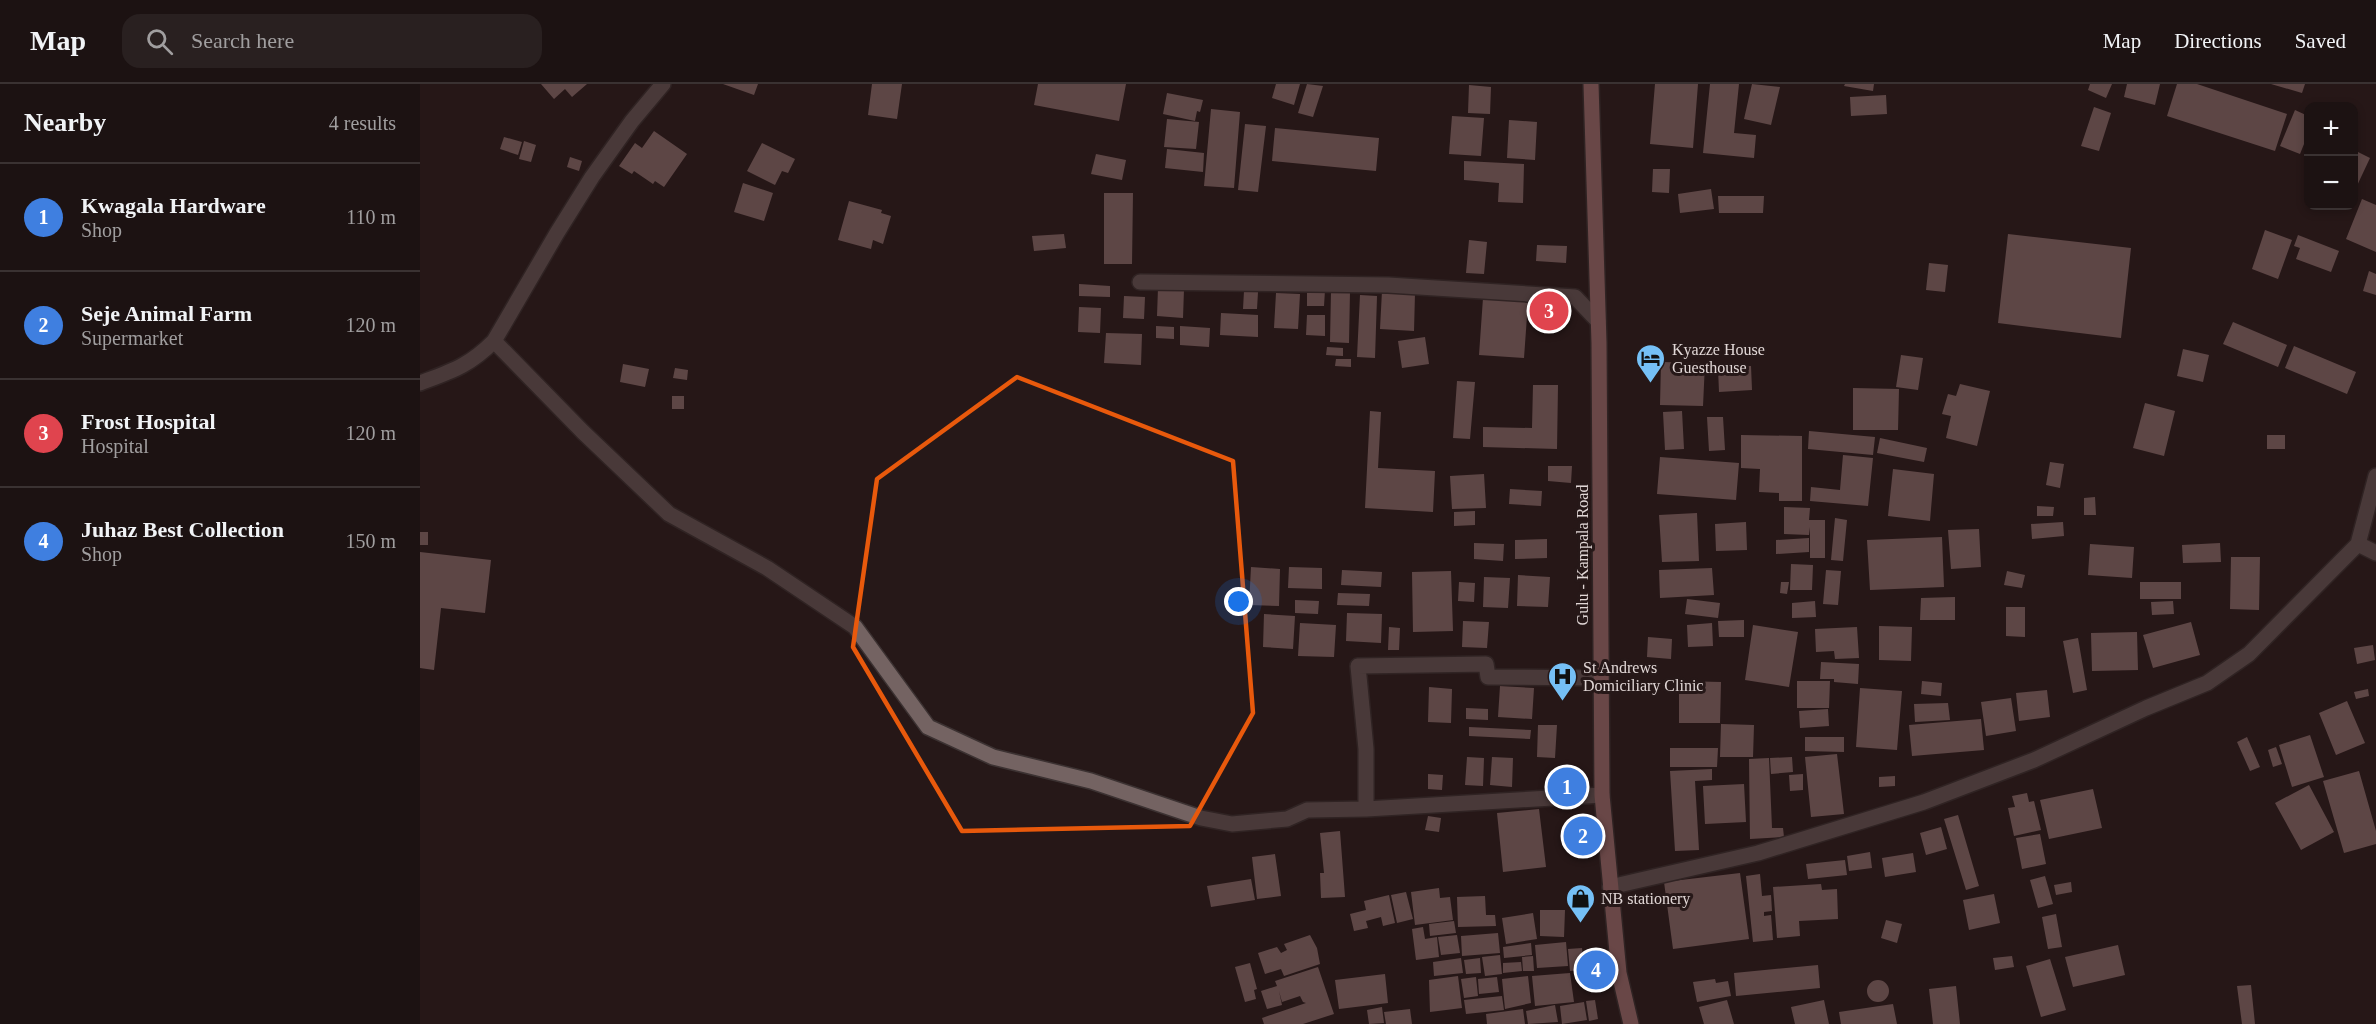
<!DOCTYPE html>
<html lang="en">
<head>
<meta charset="utf-8">
<style>
	:root { --surface:#1c1212; --page:#292020; --text:#f1f3f6; --muted:#a09e9f; --line:#3a3232; --accent:#75c0f6 }
	body { margin:0; font-family:Georgia,serif; background:var(--page); color:var(--text) }
	.controls { position:absolute; right:18px; top:18px; display:grid; overflow:hidden; border-radius:12px; box-shadow:0 3px 9px #0003 }
	.controls button { width:54px; height:54px; display:grid; place-items:center; padding:0; border:0; border-bottom:2px solid var(--line); background:var(--surface); color:var(--text); font:30px sans-serif }
	.you { position:absolute; left:819px; top:518px; width:21px; height:21px; margin:-15px; border:4px solid #fff; border-radius:50%; background:#1a73e8; box-shadow:0 0 0 9px #1a73e833 }
	.badge { display:grid; place-items:center; width:39px; height:39px; border-radius:50%; background:var(--accent); color:#fff; font-size:20px; font-weight:700 }
	.pin { position:absolute; translate:-50% -50%; border:3px solid #fff; box-shadow:0 2px 6px #0006 }
	.list { margin:0; padding:0; list-style:none }
	h2 { display:flex; justify-content:space-between; align-items:center; height:78px; margin:0; padding:0 24px; font-size:26px }
	h2 small { font-size:20px; font-weight:400; color:var(--muted) }
	.list li { display:grid; grid-template-columns:39px 1fr auto; gap:18px; align-items:center; box-sizing:border-box; height:108px; padding:0 24px; border-top:2px solid var(--line) }
	.list b { display:block; font-size:22px; white-space:nowrap }
	.list p { margin:0; font-size:20px; white-space:nowrap; color:var(--muted) }
	.list em { font-size:20px; font-style:normal; color:var(--muted) }
	.icon { flex:none; width:33px; height:33px; fill:none; stroke:currentColor; stroke-width:2; stroke-linecap:round; stroke-linejoin:round }
	.map { position:relative; flex:none; width:1956px; height:940px; overflow:hidden }
	header { display:flex; align-items:center; gap:36px; box-sizing:border-box; height:84px; padding:0 30px; background:var(--surface); border-bottom:2px solid var(--line) }
	header strong { font-size:28px }
	nav { display:flex; gap:33px; margin-inline-start:auto; font-size:21px }
	.search { width:420px; height:54px; background:var(--page); display:flex; align-items:center; gap:15px; box-sizing:border-box; padding:0 21px; border-radius:18px; color:var(--muted); font-size:22px }
	main { display:flex }
	aside { flex:1; background:var(--surface) }
	.map>svg:first-child { display:block }
	.building { fill:#a17e7d }
	.lines { fill:none; stroke-linecap:round; stroke-linejoin:round }
	.street-casing { stroke:#3c3232; stroke-width:18 }
	.primary-casing { stroke:#3c3232; stroke-width:18 }
	.street { stroke:#746362; stroke-width:15 }
	.primary { stroke:#bb8080; stroke-width:15 }
	.marked { fill:none; stroke:#e8590c; stroke-width:4.5; stroke-linejoin:round }
	.labels { text-anchor:middle; dominant-baseline:central; stroke-width:6; stroke-linejoin:round; paint-order:stroke }
	.poi-label { font-size:16px; fill:#e1d7d6; stroke:#261818; text-anchor:start }
	.street-label { font-size:16px; fill:#e1d7d6; stroke:#261818 }
</style>
</head>
<body>
<header>
<strong>Map</strong>
<div class="search"><svg class="icon" aria-label="search" viewBox="0 0 24 24"><circle cx="10" cy="10" r="6"/><path d="M15 15l6 6"/></svg>Search here</div>
<nav><a>Map</a><a>Directions</a><a>Saved</a></nav>
</header>
<main>
<aside>
<h2>Nearby<small>4 results</small></h2>
<ul class="list">
<li><span class="badge" style="background:#3f7fe0">1</span><div><b>Kwagala Hardware</b><p>Shop</p></div><em>110 m</em></li>
<li><span class="badge" style="background:#3f7fe0">2</span><div><b>Seje Animal Farm</b><p>Supermarket</p></div><em>120 m</em></li>
<li><span class="badge" style="background:#e0444e">3</span><div><b>Frost Hospital</b><p>Hospital</p></div><em>120 m</em></li>
<li><span class="badge" style="background:#3f7fe0">4</span><div><b>Juhaz Best Collection</b><p>Shop</p></div><em>150 m</em></li>
</ul>
</aside>
<div class="map">
<svg width="1956" height="940" viewBox="0 0 1956 940">
	<rect width="100%" height="100%" fill="#261818"/>
	<path class="building" d="M121 0H167L152 13 145 5 134 15Z
		M303 0H338L334 11Z
		M452 0H482L477 35 448 31Z
		M618 0H706L699 37 614 21Z
		M856 0H880L874 21 852 14Z
		M887 0 903 2 893 33 878 29Z
		M1235 0H1278L1273 64 1230 60Z
		M1290 0H1319L1314 49 1336 51 1334 74 1283 69Z
		M1332 0 1360 3 1351 41 1324 35Z
		M1425 0H1454L1453 7 1424 2Z
		M1670 0H1692L1686 14 1668 6Z
		M1707 0H1740L1735 21 1704 13Z
		M1757 0H1777L1867 30 1855 67 1747 32Z
		M1851 0H1885L1882 9Z
		M1049 1 1071 3 1070 30 1048 29Z
		M747 9 783 16 780 28 777 27 775 37 743 30Z
		M1466 11 1467 30 1431 32 1430 13Z
		M1674 23 1691 29 1679 67 1661 62Z
		M791 25 820 28 814 104 784 102Z
		M1875 26 1888 32V50L1880 70 1860 62Z
		M1032 32 1064 34 1061 72 1029 70Z
		M747 35 779 38 776 65 744 63Z
		M1089 36 1117 38 1115 76 1087 74Z
		M825 40 846 42 838 108 818 106Z
		M855 44 959 54 956 87 852 77Z
		M234 47 267 70 244 103 235 97 233 100 214 87 212 90 199 82 215 59 222 64Z
		M84 53 102 58 98 71 80 65Z
		M104 57 116 61 111 78 99 75Z
		M342 59 375 75 368 89 362 87 355 101 327 87Z
		M747 65 784 69 783 88 745 84Z
		M1934 66 1950 74 1935 106 1934 105Z
		M676 70 706 76 702 96 671 90Z
		M150 73 162 77 159 87 147 83Z
		M1044 77 1104 80 1103 119 1078 118 1079 99 1044 96Z
		M1233 85H1250L1249 109 1232 108Z
		M323 99 353 109 344 137 314 128Z
		M1291 105 1294 125 1260 129 1258 110Z
		M684 109H713L712 180H684Z
		M1298 112H1344L1343 129H1299Z
		M1942 115 1956 121V168L1926 155Z
		M429 117 462 126 461 129 471 132 463 160 453 156 451 165 418 156Z
		M1845 146 1872 156 1858 195 1832 185Z
		M644 150 646 164 614 167 612 152Z
		M1588 150 1711 164 1701 254 1578 239Z
		M1878 151 1919 167 1911 188 1876 175 1880 164 1874 162Z
		M1049 156 1067 158 1064 190 1046 189Z
		M1117 161 1147 162 1146 179 1116 177Z
		M1509 179 1528 181 1525 208 1506 206Z
		M1949 187 1956 190V211L1943 207Z
		M659 200 690 202V213L659 212Z
		M738 204 764 205 763 234 737 232Z
		M887 205 905 206 904 222H887Z
		M824 207 838 208 837 225H823Z
		M911 207H930L929 259 910 258Z
		M962 207 995 209 994 247 960 245Z
		M856 209 880 210 878 245 854 244Z
		M940 211 957 212 955 274 937 273Z
		M704 212 725 213 724 235 703 234Z
		M1063 214 1108 218 1104 274 1059 271Z
		M659 223 681 224 680 249 658 248Z
		M801 229 838 231V253L800 251Z
		M887 231H905V252L886 251Z
		M1813 238 1867 261 1858 283 1803 260Z
		M736 242 754 243V255L736 254Z
		M760 242 790 244 789 263 760 261Z
		M686 249 722 250 721 281 684 279Z
		M1005 253 1009 280 982 284 978 257Z
		M1874 262 1936 288 1927 310 1865 284Z
		M907 263 923 264V272L906 271Z
		M1763 265 1789 271 1783 298 1757 292Z
		M1481 271 1503 274 1498 306 1476 303Z
		M916 275H931V283L915 282Z
		M1241 278 1285 279 1283 322 1240 321Z
		M203 280 229 285 225 303 200 298Z
		M1331 282 1332 306 1299 308 1298 284Z
		M255 284 268 286 267 296 253 294Z
		M1037 297 1055 298 1050 355 1033 354Z
		M1540 300 1570 307 1557 362 1526 354 1531 332 1522 330 1528 310 1536 312Z
		M1113 301H1138L1137 365 1063 363V343L1112 344Z
		M1433 304 1479 305 1478 346H1433Z
		M252 312H264V325H252Z
		M1725 319 1755 327 1744 372 1713 364Z
		M950 327 961 328 958 384 1015 387 1013 428 945 424Z
		M1262 327 1264 365 1245 366 1243 328Z
		M1287 333H1303L1305 366 1289 367Z
		M1389 347 1455 353 1453 371 1388 365Z
		M1321 351 1382 352V417H1359V409L1339 408 1340 385 1321 384Z
		M1847 351H1865V365H1847Z
		M1460 354 1507 364 1504 378 1457 369Z
		M1423 371 1453 374 1448 422 1390 417 1391 403 1420 406Z
		M1240 373 1319 379 1316 416 1237 410Z
		M1630 378 1644 380 1640 404 1626 401Z
		M1128 382H1152L1151 399 1128 397Z
		M1473 385 1514 390 1510 437 1468 432Z
		M1064 390 1066 424 1032 425 1030 392Z
		M1090 405 1122 407 1121 422 1089 420Z
		M1675 413 1676 431H1664V414Z
		M1617 422 1634 423 1633 432H1617Z
		M1364 423 1390 424 1389 436H1405V474H1390V443L1389 451 1364 450Z
		M1055 427V441L1034 442V428Z
		M1277 429 1279 477 1242 478 1239 431Z
		M1415 434 1427 436 1423 477 1411 476Z
		M1326 438 1327 466 1296 467 1295 440Z
		M1643 438 1644 452 1612 455 1611 440Z
		M1559 445 1561 483 1531 485 1528 446Z
		M0 448H8V461H0Z
		M1522 453 1524 503 1450 506 1447 456Z
		M1389 454V468L1356 470V456Z
		M1127 455V474L1095 475V456Z
		M1054 459 1084 460 1083 477 1054 475Z
		M1800 459 1801 478 1763 479 1762 461Z
		M1670 460 1714 463 1712 494 1668 491Z
		M0 468 71 476 65 529 21 524 14 586 0 584Z
		M1811 473H1840L1839 526 1810 525Z
		M1371 480 1393 481 1392 506H1370Z
		M831 483 860 485 859 522 829 521Z
		M869 483 902 484V505L868 504Z
		M1292 484 1294 511 1240 514 1239 486Z
		M922 486 962 488 961 503 921 501Z
		M1406 486 1421 487 1418 521 1403 520Z
		M1031 487 1033 547 993 548 992 488Z
		M1587 487 1605 491 1602 504 1584 501Z
		M1098 491 1130 493 1128 523 1097 522Z
		M1064 493 1090 494 1088 524 1063 523Z
		M1039 498 1055 499 1054 518 1038 517Z
		M1361 498H1369L1367 510 1360 509Z
		M1720 498H1761V515H1720Z
		M918 509 950 510 949 522 917 521Z
		M1535 513V536H1500L1501 514Z
		M1267 515 1300 519 1298 534 1265 530Z
		M875 516 899 517 898 530 875 529Z
		M1395 517 1396 533 1372 534V519Z
		M1753 517 1754 530 1732 531 1731 518Z
		M1586 523H1605V553L1586 552Z
		M927 529 962 530 961 559 926 557Z
		M844 530 875 532 873 565 843 563Z
		M1324 536V553H1299L1298 537Z
		M1043 537 1069 538 1067 564 1042 563Z
		M1771 538 1780 571 1733 584 1723 551Z
		M880 539 916 541 914 573 878 572Z
		M1292 539 1293 562 1268 563 1267 541Z
		M1333 541 1378 548 1369 603 1325 596Z
		M1459 542 1492 543 1491 577 1459 576Z
		M969 543 980 544 979 566H968Z
		M1437 543 1439 574 1415 575 1414 567 1396 568 1395 545Z
		M1717 548 1718 586 1672 587 1671 549Z
		M1228 553 1252 555 1251 575 1227 573Z
		M1658 554 1667 606 1653 609 1643 557Z
		M1953 561 1955 576 1937 580 1934 564Z
		M1401 578 1439 580 1438 600 1414 598V595H1400Z
		M1259 597 1301 598 1300 639H1259Z
		M1377 597H1410L1409 624H1377Z
		M1502 597 1522 599 1521 612 1501 610Z
		M1080 602 1114 604 1112 635 1078 633Z
		M1009 603 1032 605 1031 639 1008 638Z
		M1440 604 1482 607 1477 666 1436 663Z
		M1948 605 1949 612 1936 615 1934 608Z
		M1627 606 1630 633 1599 637 1596 609Z
		M1591 614 1596 647 1566 652 1561 618Z
		M1927 617 1945 659 1916 671 1899 629Z
		M1528 619 1530 636 1495 638 1494 620Z
		M1046 624 1068 625V636L1046 635Z
		M1408 625 1409 642 1380 644 1379 627Z
		M1561 635 1564 666 1492 672 1489 641Z
		M1301 640 1334 641 1333 673H1300Z
		M1118 641H1137L1135 674 1117 673Z
		M1049 643 1111 646 1110 655 1049 652Z
		M1890 651 1904 693 1872 703 1859 661Z
		M1385 653H1424V668L1385 667Z
		M1827 653 1840 683 1830 687 1817 658Z
		M1856 663 1862 680 1853 683 1848 666Z
		M1250 664H1298L1297 683H1250Z
		M1417 670 1424 730 1391 733 1385 673Z
		M1047 673 1064 674 1063 702 1045 701Z
		M1072 673 1093 674 1092 703 1070 701Z
		M1372 673 1373 688 1351 690 1350 674Z
		M1349 674 1352 744H1363L1364 753 1330 755 1329 675Z
		M1292 685V696L1275 697 1279 766 1255 767 1250 687Z
		M1939 687 1956 747V760L1924 769 1903 697Z
		M1008 690 1023 691 1022 706 1008 705Z
		M1383 690V706L1370 707 1369 691Z
		M1475 692V702L1459 703V693Z
		M1324 700 1326 738 1285 740 1283 702Z
		M1889 701 1914 748 1881 766 1855 719Z
		M1673 705 1682 744 1629 755 1620 716Z
		M1607 709 1609 718 1614 717 1621 746 1594 752 1588 724 1595 723 1592 712Z
		M1119 725 1126 783 1083 788 1077 729Z
		M1538 731 1559 802 1546 806 1524 735Z
		M1008 732 1021 734 1019 748 1005 746Z
		M1521 743 1527 765 1506 771 1500 749Z
		M920 747 925 813 901 814 900 789H904L900 749Z
		M1620 750 1626 780 1602 785 1596 754Z
		M1450 768 1452 784 1429 787 1427 772Z
		M1493 769 1496 788 1465 793 1462 774Z
		M855 770 861 812 837 815 832 773Z
		M1425 776 1427 791 1388 795 1386 780Z
		M1320 789 1329 855 1253 865 1244 798Z
		M1340 790 1342 812 1351 811 1352 827 1344 828V832L1351 831 1353 856 1333 858 1326 792Z
		M1625 792 1633 820 1618 824 1610 796Z
		M831 795 835 816 791 823 787 802Z
		M1651 798 1652 808 1636 811 1634 801Z
		M1401 800 1402 806 1417 805 1418 835 1379 837 1380 852 1357 854 1353 803Z
		M1019 804 1020 814 1030 813 1033 836 995 841 991 808Z
		M986 808 993 835 977 839 971 811Z
		M1574 810 1580 839 1549 846 1543 816Z
		M969 811 975 839 963 842 961 833 946 837 948 844 934 847 930 830 946 826 944 817Z
		M1065 812 1066 831H1075L1076 842 1038 843 1037 813Z
		M1120 826H1145L1144 853 1120 852Z
		M1113 829 1117 855 1086 860 1082 834Z
		M1636 830 1642 863 1628 865 1622 833Z
		M1466 836 1482 840 1477 859 1461 854Z
		M1034 837 1036 849 1010 852 1009 840Z
		M1003 843 1005 855 1017 853 1019 873 996 876 992 845Z
		M1078 849 1080 869 1042 872 1041 852Z
		M890 851 897 864 900 880 864 892 861 885 845 890 838 869 857 863 861 869 867 866 864 860Z
		M1037 851 1040 869 1021 871 1018 853Z
		M1146 858 1148 882 1117 884 1115 861Z
		M1111 859 1112 871 1084 874 1083 863Z
		M1698 861 1705 891 1653 903 1645 873Z
		M1162 864 1163 873H1171L1172 885 1150 887 1148 865Z
		M1080 871 1082 890 1065 892 1062 873Z
		M1113 872 1114 887H1103L1102 873Z
		M1592 872 1594 883 1575 886 1573 874Z
		M1041 874 1043 889 1014 892 1013 878Z
		M1060 874 1061 889 1046 890 1044 876Z
		M1630 875 1646 926 1621 933 1606 882Z
		M1101 878 1102 887 1083 889V879Z
		M830 879 837 905 834 906 836 915 825 918 815 883Z
		M1398 881 1400 904 1316 912 1314 889Z
		M898 883 914 930 883 940H844L842 934 886 919 883 918 880 912 862 918 859 907 862 921 847 925 841 907 857 902 855 897Z
		M1150 889 1154 918 1115 922 1112 892Z
		M965 890 968 919 919 925 915 896Z
		M1038 892 1042 924 1010 928 1009 896Z
		M1108 892 1111 919 1085 925 1082 895Z
		M1056 893 1058 912 1044 914 1041 895Z
		M1077 893 1079 908 1059 910 1058 895Z
		M1295 895 1296 899 1308 897 1311 912 1277 918 1273 898Z
		M1447 907a11 11 0 1 1 22 0a11 11 0 1 1-22 0Z
		M1831 901 1835 940H1822L1817 902Z
		M1536 902 1540 940H1513L1509 905Z
		M1082 912 1084 926 1046 930 1044 916Z
		M1175 916 1178 935 1169 937 1166 917Z
		M1307 916 1314 940H1284L1279 923Z
		M1404 916 1409 940H1375L1371 923Z
		M1164 918 1167 936 1142 940 1140 922Z
		M1473 920 1477 940H1421L1419 928Z
		M1135 921 1138 938 1108 940 1106 927Z
		M962 923 964 939 949 940 947 926Z
		M990 925 992 940H966L964 928Z
		M1103 925 1105 940H1067L1066 930Z"/>
	<g class="lines">
		<defs>
			<path id="street" d="M720 198 968 201 1155 213 1178 237
				M74 257 163 348 249 430 347 484 435 543 508 643 573 673 671 697 781 734 812 740 867 735 887 726 946 725V665L938 582 1066 580 1068 593 1180 594
				M0 299C32 287 49 282 74 257L137 149 172 93 212 37 243 0
				M1938 460 1956 469
				M946 725 1182 711
				M1190 803 1338 769 1504 718 1614 676 1726 624 1787 599 1829 570 1938 460 1956 392"/>
			<path id="primary" d="M1171 0 1179 259 1182 711 1199 889 1211 940"/>
		</defs>
		<use href="#street" class="street-casing"/>
		<use href="#primary" class="primary-casing"/>
		<use href="#street" class="street"/>
		<use href="#primary" class="primary"/>
	</g>
	<path d="M0 0H1956V940H0ZM597 293 813 377 833 629 770 742 542 747 433 563 457 395Z" fill="#261818" fill-opacity=".55" fill-rule="evenodd"/>
	<path class="marked" d="M597 293 813 377 833 629 770 742 542 747 433 563 457 395Z"/>
	<defs>
		<symbol id="hotel-pin" viewBox="-11 -11 22 30"><path d="M0 17L-7.5 6A9.5 9.5 0 1 1 7.5 6Z" fill="#75c0f6" stroke="#261818"/><path d="M-6-4.5h1.5V1H6V5H4.5V3h-9V5H-6ZM-4 0a1.8 1.8 0 1 1 3.6 0ZM.5 0V-2.5h3Q6-2.5 6 0Z" fill="#111"/></symbol>
		<symbol id="hospital-pin" viewBox="-11 -11 22 30"><path d="M0 17L-7.5 6A9.5 9.5 0 1 1 7.5 6Z" fill="#75c0f6" stroke="#261818"/><path d="M-5-5h3v3.5h4V-5h3V5h-3V1.5h-4V5h-3Z" fill="#111"/></symbol>
		<symbol id="shop-pin" viewBox="-11 -11 22 30"><path d="M0 17L-7.5 6A9.5 9.5 0 1 1 7.5 6Z" fill="#75c0f6" stroke="#261818"/><path d="M-5-2.5h2.3a2.7 3.5 0 0 1 5.4 0H5L5.5 6h-11ZM-1.5-2.5h3a1.5 2.3 0 0 0-3 0Z" fill="#111"/></symbol>
	</defs>
	<g fill-rule="evenodd">
		<use href="#hotel-pin" x="1214" y="258" width="33" height="45"/>
		<use href="#hospital-pin" x="1126" y="576" width="33" height="45"/>
		<use href="#shop-pin" x="1144" y="798" width="33" height="45"/>
	</g>
	<g class="labels">
		<g class="poi-label">
			<text x="1252" y="265">Kyazze House<tspan x="1252" dy="18">Guesthouse</tspan></text>
			<text x="1163" y="583">St Andrews<tspan x="1163" dy="18">Domiciliary Clinic</tspan></text>
			<text x="1181" y="814">NB stationery</text>
		</g>
		<g class="street-label">
			<text transform="translate(1162 471) rotate(-90)">Gulu - Kampala Road</text>
		</g>
	</g>
</svg>
<div class="controls">
<button>+</button>
<button>−</button>
</div>
<div class="you"></div>
<div class="pin badge" style="left:1147px;top:703px;background:#3f7fe0">1</div>
<div class="pin badge" style="left:1163px;top:752px;background:#3f7fe0">2</div>
<div class="pin badge" style="left:1129px;top:227px;background:#e0444e">3</div>
<div class="pin badge" style="left:1176px;top:886px;background:#3f7fe0">4</div>
</div>
</main>
</body>
</html>
